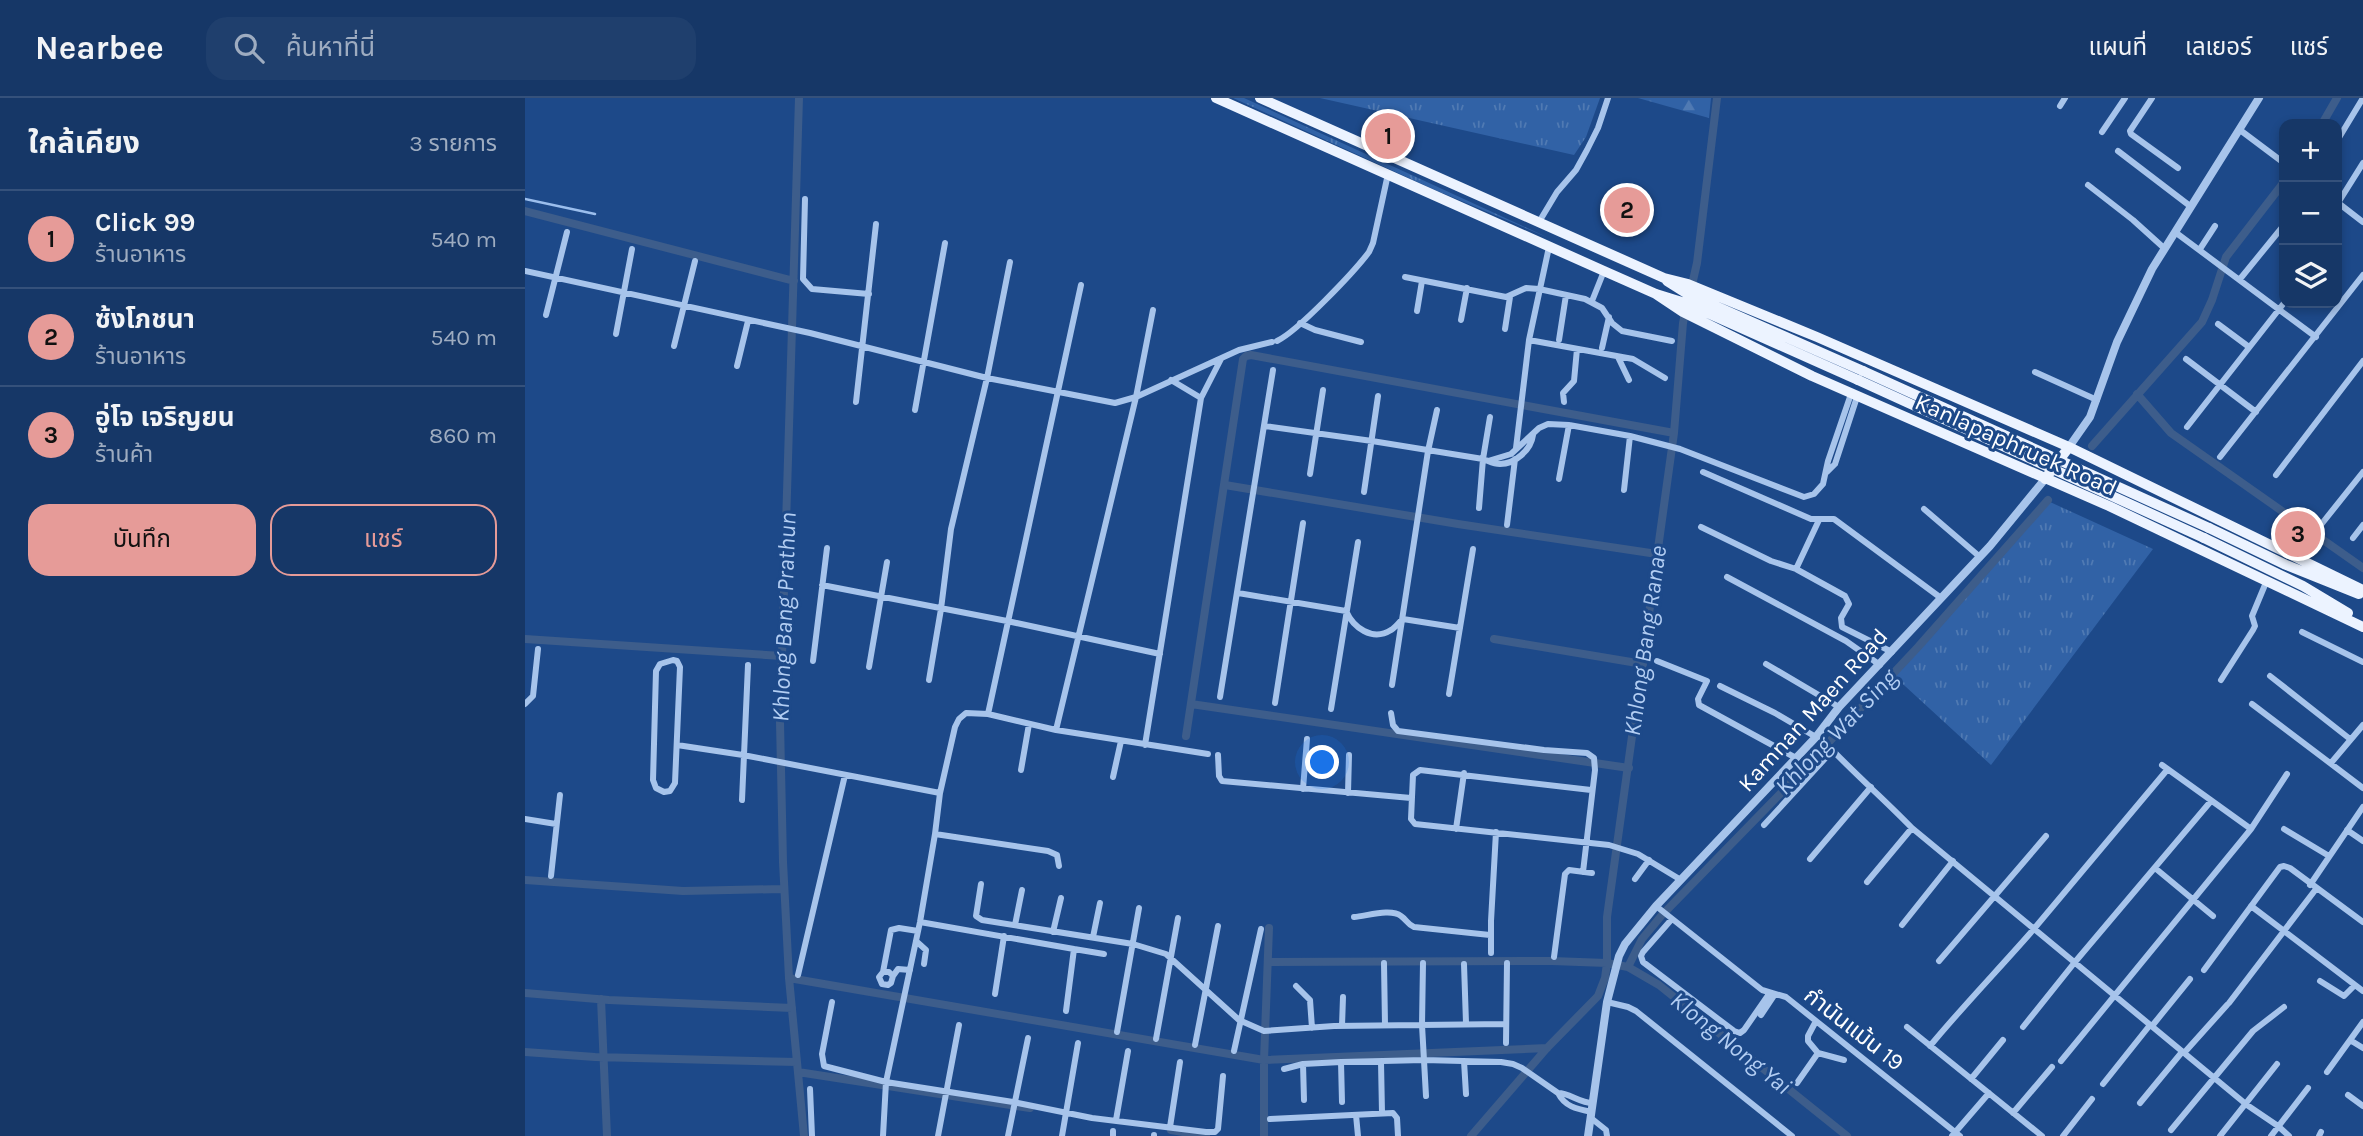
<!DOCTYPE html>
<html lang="th">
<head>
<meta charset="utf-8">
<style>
	:root { --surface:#163767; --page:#1f3f6d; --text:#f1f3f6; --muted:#9eacc0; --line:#35517b; --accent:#e69b98 }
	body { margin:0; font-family:Karla,"Noto Sans Thai",sans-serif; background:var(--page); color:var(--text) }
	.controls { position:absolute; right:21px; top:21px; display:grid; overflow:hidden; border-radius:14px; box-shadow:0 4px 10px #0003 }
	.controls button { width:63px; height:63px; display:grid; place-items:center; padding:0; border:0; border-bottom:2px solid var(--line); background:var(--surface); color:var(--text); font:35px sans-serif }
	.you { position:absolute; left:798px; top:665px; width:24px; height:24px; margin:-18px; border:5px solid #fff; border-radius:50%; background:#1a73e8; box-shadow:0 0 0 10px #1a73e833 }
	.badge { display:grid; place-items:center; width:46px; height:46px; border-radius:50%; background:var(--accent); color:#111; font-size:23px; font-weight:700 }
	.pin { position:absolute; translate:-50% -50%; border:4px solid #fff; box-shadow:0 2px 7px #0006 }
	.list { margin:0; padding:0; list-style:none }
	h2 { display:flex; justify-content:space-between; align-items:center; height:91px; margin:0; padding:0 28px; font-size:30px }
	h2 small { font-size:23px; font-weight:400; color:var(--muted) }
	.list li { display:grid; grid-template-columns:46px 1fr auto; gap:21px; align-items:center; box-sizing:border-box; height:98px; padding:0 28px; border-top:2px solid var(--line) }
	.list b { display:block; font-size:26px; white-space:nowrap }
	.list p { margin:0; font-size:23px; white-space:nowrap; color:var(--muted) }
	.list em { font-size:23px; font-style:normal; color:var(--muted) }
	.actions { display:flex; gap:14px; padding:21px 28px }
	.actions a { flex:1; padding:16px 0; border:2px solid var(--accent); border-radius:21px; text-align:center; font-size:24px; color:var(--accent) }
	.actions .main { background:var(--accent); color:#111 }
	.icon { flex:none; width:38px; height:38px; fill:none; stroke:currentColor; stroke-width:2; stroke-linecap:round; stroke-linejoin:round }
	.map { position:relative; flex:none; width:1838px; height:1038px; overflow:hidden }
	header { display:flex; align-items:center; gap:42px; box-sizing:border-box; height:98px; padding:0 35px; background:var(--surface); border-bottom:2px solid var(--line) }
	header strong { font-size:33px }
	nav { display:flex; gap:38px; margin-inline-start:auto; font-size:24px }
	.search { width:490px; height:63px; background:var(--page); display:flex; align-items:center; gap:18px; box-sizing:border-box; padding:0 24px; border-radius:21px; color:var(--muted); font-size:26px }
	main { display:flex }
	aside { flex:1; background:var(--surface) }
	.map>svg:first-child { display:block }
	.grass { fill:url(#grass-tufts) }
	.forest { fill:url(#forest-firs) }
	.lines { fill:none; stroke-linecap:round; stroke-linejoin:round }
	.stream { stroke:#9bbeed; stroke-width:2.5 }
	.canal { stroke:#3d5d8b; stroke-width:8 }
	.minor { stroke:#a7c4eb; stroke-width:6 }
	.tertiary { stroke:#a7c4eb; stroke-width:8 }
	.primary { stroke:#ecf3ff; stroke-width:10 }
	.primary-bridge { stroke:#ecf3ff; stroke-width:10 }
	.labels { text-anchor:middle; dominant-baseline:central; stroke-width:6; stroke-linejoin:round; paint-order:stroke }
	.street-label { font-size:23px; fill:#fff; stroke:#1d4989 }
	.water-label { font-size:24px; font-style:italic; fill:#b3cef3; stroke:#1d4989 }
</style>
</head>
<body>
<header>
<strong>Nearbee</strong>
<div class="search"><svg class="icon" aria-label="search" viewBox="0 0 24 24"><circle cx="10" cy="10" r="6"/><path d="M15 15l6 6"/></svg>ค้นหาที่นี่</div>
<nav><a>แผนที่</a><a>เลเยอร์</a><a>แชร์</a></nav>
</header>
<main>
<aside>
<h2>ใกล้เคียง<small>3 รายการ</small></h2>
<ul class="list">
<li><span class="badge">1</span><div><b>Click 99</b><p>ร้านอาหาร</p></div><em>540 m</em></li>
<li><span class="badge">2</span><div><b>ซ้งโภชนา</b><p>ร้านอาหาร</p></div><em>540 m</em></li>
<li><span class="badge">3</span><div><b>อู่โจ เจริญยน</b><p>ร้านค้า</p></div><em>860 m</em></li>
</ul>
<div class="actions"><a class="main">บันทึก</a><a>แชร์</a></div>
</aside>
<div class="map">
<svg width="1838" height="1038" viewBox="0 0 1838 1038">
	<defs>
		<pattern id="grass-tufts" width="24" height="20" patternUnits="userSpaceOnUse" patternTransform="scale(1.75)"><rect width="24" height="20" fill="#3162a6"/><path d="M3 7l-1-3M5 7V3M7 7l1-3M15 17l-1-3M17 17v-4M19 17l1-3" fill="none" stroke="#507ab3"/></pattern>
		<pattern id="forest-firs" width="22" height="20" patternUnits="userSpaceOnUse" patternTransform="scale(1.75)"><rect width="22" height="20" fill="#3162a6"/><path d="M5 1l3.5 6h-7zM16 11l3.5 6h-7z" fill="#507ab3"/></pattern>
	</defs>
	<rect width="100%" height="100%" fill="#1d4989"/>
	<path class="grass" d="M708 0H719L1024 140 908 91Z
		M795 0H1075L1061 39 1049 57Z
		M1525 404 1628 451 1466 667 1368 577Z"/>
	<path class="forest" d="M1113 0H1186L1184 20Z"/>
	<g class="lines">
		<path class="stream" d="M0 101 70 116"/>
		<path class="canal" d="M274 0 255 624 258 764 264 880 279 1038
			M1797 26 1812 0
			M0 113 269 183
			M1166 191 1172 165 1192 0
			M1612 296 1646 335 1838 470
			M1567 348 1677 224 1687 202 1701 159 1759 84
			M700 387 933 426 1132 456
			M0 541 257 558
			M969 541 1118 566
			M666 606 1104 670
			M661 638 718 261 721 258 726 257 1149 335
			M0 782 158 793 256 791
			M743 864 1027 863 1082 865 1103 869 1134 887 1322 1038
			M1103 869 1117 841 1137 817 1259 692 1393 549 1523 402
			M264 880 739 962 1022 950
			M0 895 84 902 267 910
			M76 901 82 1038
			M0 954 70 959 272 964
			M273 974 505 1010
			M646 1032 681 1038
			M739 1038V962L744 830
			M946 1038 1022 950 1073 898 1080 880 1082 865V819L1149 335 1158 225 1161 211"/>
		<path class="minor" d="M1627 0 1605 33 1606 36 1653 70
			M1535 8 1540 0
			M1715 32 1759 65
			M1577 34 1600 0
			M1812 43 1838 0
			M1593 53 1665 108
			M1563 87 1608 122 1639 150
			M280 101 278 181 287 191 344 196
			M1812 104 1838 124
			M1813 105 1838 65
			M1014 124 1032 94 1051 72 1062 52 1073 30 1083 0
			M1650 134 1791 239
			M1675 151 1690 128
			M0 173 285 235 462 280 590 305 611 299 714 252 747 244
			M880 179 981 199 1001 190 1014 191 1060 201 1077 210 1087 225 1097 233 1147 243
			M1715 181 1759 127
			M1067 203 1079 173
			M892 213 897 183
			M21 217 42 134
			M936 222 942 190
			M775 225 790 232 836 244
			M1693 226 1724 249
			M980 231 985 199
			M91 236 107 151
			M1004 242 1108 261 1140 280
			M1034 242 1041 197
			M752 243C773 233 829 174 844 154L848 145 863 76
			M149 248 170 163
			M1077 250 1084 219
			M1093 259 1104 282
			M1661 261 1731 314
			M212 268 223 223
			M1510 274 1572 302
			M646 282 676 300
			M331 304 351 126
			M1039 304 1038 295 1049 283 1052 251
			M390 312 420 145
			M740 328 847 343 958 361C964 363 968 366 975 366 990 366 1006 352 1008 337
			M1662 329 1759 205
			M991 350 1004 242 1024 149
			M1695 359 1838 177
			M963 363 986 356 1014 330 1023 326 1044 327 1105 338 1155 351 1279 399 1289 396 1298 386 1303 363 1326 296
			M1178 374 1286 421H1309L1416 500
			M1302 374 1310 366 1332 299
			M785 376 798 292
			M1751 377 1838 263
			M1034 381 1044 327
			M1099 392 1105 338
			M839 394 853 298
			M954 410 958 361 965 319
			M1399 411 1455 459
			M982 427 990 361
			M1176 429 1246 463 1271 471 1320 498 1324 506 1316 520 1317 529 1367 554
			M1791 433 1838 374
			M1828 440 1838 427
			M1271 471 1294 422
			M1202 479 1321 543 1355 567
			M297 487 482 523 635 556
			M713 495 821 513C828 529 847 544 866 532 870 530 874 524 878 521L935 530
			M1777 534 1838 564
			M148 562 152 563 155 569 150 685 145 693 139 694 131 690 128 682 131 573 135 566Z
			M288 563 302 450
			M1132 563 1182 583 1173 601 1174 607 1271 660
			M1241 566 1314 609
			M344 569 362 464
			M1745 578 1825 641
			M404 582 416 511 426 431 462 280 485 164
			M1696 582 1728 532 1730 528 1727 518 1742 482
			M867 587 903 353 912 312
			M1195 588 1250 615 1291 639
			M924 596 948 451
			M695 599 748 272
			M750 605 778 425
			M0 606 8 598 13 551
			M1727 606 1838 690
			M806 611 833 444
			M866 615 868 627 873 633 1019 652 1062 655 1069 660 1070 672 1058 774
			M463 616 556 187
			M531 632 611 299 628 212
			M1293 637C1323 670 1356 698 1387 730L1722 1007 1753 1028 1764 1038
			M152 647 218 657 415 695
			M620 647 676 300 696 261
			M693 657 694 678 697 683 886 700
			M1806 665 1838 627
			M1637 667 1726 731
			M496 672 504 626
			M588 679 596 643
			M778 691 782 641
			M1066 692 895 672 888 677 886 721 890 726 1084 747 1113 756 1156 782
			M823 695 824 657
			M217 702 223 567
			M0 721 31 726
			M1239 727 1307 653
			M931 731 939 675
			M1759 731 1804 758
			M1822 732 1838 743
			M410 736 523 753 532 757 534 768
			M1285 761 1346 689
			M1630 770 1688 818
			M26 778 35 697
			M1110 781 1124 762
			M1342 784 1387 730
			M456 786 451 818 457 822 608 846 641 856 714 922 739 933 809 928 981 926
			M1785 787 1838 709
			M1131 808 1237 892 1261 899 1435 1038
			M1726 808 1838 893
			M829 819C842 818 866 810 876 818 882 822 882 826 889 829L965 837
			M1146 822 1118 854 1116 858 1118 864 1209 933 1215 935 1219 932 1244 896
			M395 824 549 851 541 913
			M490 827 497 792
			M1377 827 1428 763
			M528 834 536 800
			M568 839 575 805
			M391 843 401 852 399 866
			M549 851 579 856
			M966 855V823L971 734
			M1029 859 1040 776 1044 772 1067 775
			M1414 863 1521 738
			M859 865 860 927
			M898 865 897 927 901 998
			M939 866 941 925
			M1679 872 1755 769 1759 768 1765 770 1838 824
			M358 874H364L368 878 366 885 363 887 357 886 354 879 358 874 366 832 374 830 393 833
			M273 877 320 677
			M368 878 373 871 385 872
			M1795 883 1819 898 1830 887
			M771 888 785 902 787 930
			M470 896 479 838
			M307 904 297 956 299 968 361 984 488 1004 567 1020 681 1034H690L693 1031 698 978
			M1082 904 1103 909 1111 913 1267 1038
			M1704 905 1791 791
			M1236 917 1250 896
			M1291 923 1283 938V943L1293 955 1319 962
			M817 928 818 899
			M1627 928 1665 881
			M1382 929 1517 1038
			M1498 929 1550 864 1686 703
			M592 934 614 810
			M631 941 653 820
			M1825 942 1838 950
			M981 945 982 865
			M670 947 693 828
			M1405 948C1438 908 1474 871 1508 832 1553 779 1597 725 1642 672
			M709 953 736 831
			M1659 955 1702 907
			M939 963 941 996
			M1536 963 1726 731 1762 676
			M816 964 817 1004
			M856 964 857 1015
			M778 966 779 1002
			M759 971 778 966 816 964 899 962 976 964 988 966 997 970 1033 995C1045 995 1054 1005 1068 1005
			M1802 974 1838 924
			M1446 981 1478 942
			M1272 985 1293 955
			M1578 986 1625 927
			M285 991 287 1038
			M1033 995C1040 1009 1052 1011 1067 1014
			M1823 997 1838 1008
			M1615 1005 1657 954
			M1488 1015 1527 969
			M831 1017 833 1038
			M1066 1020 1081 1032 1082 1038
			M745 1021 868 1015 872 1020 873 1038
			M591 1022 603 953
			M645 1029 655 964
			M1646 1032 1728 933 1759 909
			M358 1038 361 984 395 824 410 736 415 695 430 629 434 621 441 615 463 616 531 632 683 656
			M413 1038 434 927
			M483 1038 503 940
			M537 1038 553 945
			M588 1038V1033
			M629 1038V1037
			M1427 1038 1464 995
			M1538 1038 1567 1001
			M1695 1038 1752 966
			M1746 1038 1783 990
			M1794 1038 1796 1034"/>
		<path class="tertiary" d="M1544 349 1565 319 1592 244 1627 171 1734 0
			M1063 1038 1082 904 1094 858 1100 846 1131 808 1291 639 1314 609 1465 448 1520 381"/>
		<path class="primary" d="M691 0 1079 173 1131 196 1160 205 1333 282
			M735 0 1139 180 1163 186 1292 239 1544 349 1838 492
			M1142 183 1161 195 1338 273
			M1131 196 1158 214 1287 278 1584 408 1838 529
			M1520 381 1544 349
			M1684 430 1759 466 1834 496
			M1679 440 1778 488 1823 515"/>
		<path class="primary-bridge" d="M1338 273 1684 430
			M1333 282 1679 440"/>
	</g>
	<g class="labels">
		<g class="street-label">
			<text transform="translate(1491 347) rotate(24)">Kanlapaphruek Road</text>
			<text transform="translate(1288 612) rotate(-48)">Kamnan Maen Road</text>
			<text transform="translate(1329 931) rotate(38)">กำนันแม้น 19</text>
		</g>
		<g class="water-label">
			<text transform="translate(259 519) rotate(-88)">Khlong Bang Prathun</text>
			<text transform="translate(1120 543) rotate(-82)">Khlong Bang Ranae</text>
			<text transform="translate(1311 634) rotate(-46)">Khlong Wat Sing</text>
			<text transform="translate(1206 945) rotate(39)">Klong Nong Yai</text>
		</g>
	</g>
</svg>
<div class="controls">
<button>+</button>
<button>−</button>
<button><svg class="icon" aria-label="layers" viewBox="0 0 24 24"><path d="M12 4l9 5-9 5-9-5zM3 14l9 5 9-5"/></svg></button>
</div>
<div class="you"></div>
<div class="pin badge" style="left:863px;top:38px">1</div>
<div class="pin badge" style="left:1102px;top:112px">2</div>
<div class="pin badge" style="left:1773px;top:436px">3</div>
</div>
</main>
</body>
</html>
